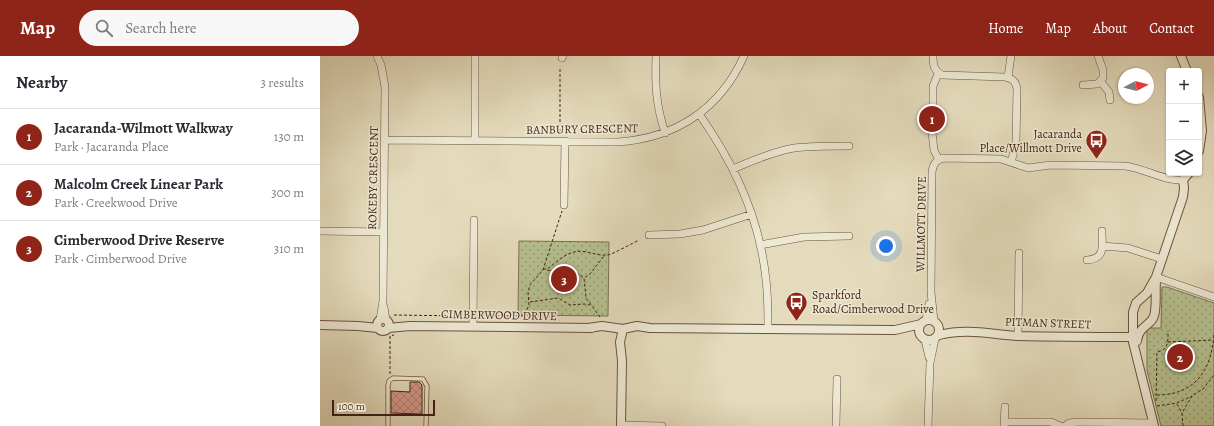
<!DOCTYPE html>
<html lang="en">
<head>
<meta charset="utf-8">
<style>
	:root { --surface:#fff; --page:#f7f7f7; --text:#2b2b33; --muted:#7c7c81; --line:#e1e1e2; --accent:#8f2418 }
	body { margin:0; font-family:Alegreya,serif; background:var(--page); color:var(--text) }
	.controls { position:absolute; right:12px; top:12px; display:grid; overflow:hidden; border-radius:4px; box-shadow:0 1px 3px #0004 }
	.controls button { width:36px; height:36px; display:grid; place-items:center; padding:0; border:0; border-bottom:1px solid var(--line); background:var(--surface); color:var(--text); font:20px sans-serif }
	.compass { position:absolute; left:798px; top:12px; width:36px; height:36px; border-radius:50%; background:var(--surface); box-shadow:0 1px 3px #0004; rotate:83deg }
	.scale { position:absolute; left:12px; bottom:10px; width:103px; box-sizing:border-box; padding-left:4px; border:2px solid #432414; border-top:0; font-size:11px; line-height:14px; white-space:nowrap; color:#432414; -webkit-text-stroke:3px #ede8d3; paint-order:stroke }
	.you { position:absolute; left:566px; top:190px; width:14px; height:14px; margin:-10px; border:3px solid #fff; border-radius:50%; background:#1a73e8; box-shadow:0 0 0 6px #1a73e833 }
	.badge { display:grid; place-items:center; width:26px; height:26px; border-radius:50%; background:var(--accent); color:#fff; font-size:13px; font-weight:700 }
	.pin { position:absolute; translate:-50% -50%; border:2px solid #fff; box-shadow:0 1px 4px #0006 }
	.list { margin:0; padding:0; list-style:none }
	h2 { display:flex; justify-content:space-between; align-items:center; height:52px; margin:0; padding:0 16px; font-size:17px }
	h2 small { font-size:13px; font-weight:400; color:var(--muted) }
	.list li { display:grid; grid-template-columns:26px 1fr auto; gap:12px; align-items:center; box-sizing:border-box; height:56px; padding:0 16px; border-top:1px solid var(--line) }
	.list b { display:block; font-size:15px; white-space:nowrap }
	.list p { margin:0; font-size:13px; white-space:nowrap; color:var(--muted) }
	.list em { font-size:13px; font-style:normal; color:var(--muted) }
	.icon { flex:none; width:22px; height:22px; fill:none; stroke:currentColor; stroke-width:2; stroke-linecap:round; stroke-linejoin:round }
	.map { position:relative; flex:none; width:894px; height:370px; overflow:hidden }
	header { display:flex; align-items:center; gap:24px; box-sizing:border-box; height:56px; padding:0 20px; background:var(--accent); color:#fff }
	header strong { font-size:19px }
	nav { display:flex; gap:22px; margin-inline-start:auto; font-size:14px }
	.search { width:280px; height:36px; background:var(--page); display:flex; align-items:center; gap:10px; box-sizing:border-box; padding:0 14px; border-radius:22px; color:var(--muted); font-size:15px }
	main { display:flex }
	aside { flex:1; background:var(--surface) }
	.map>svg:first-child { display:block }
	.park { fill:url(#park-dots); stroke:#7c7252 }
	.building { fill:url(#building-cross-hatch); stroke:#432414 }
	.lines { fill:none; stroke-linecap:round; stroke-linejoin:round }
	.service-casing { stroke:#6b523e; stroke-width:5 }
	.minor-casing { stroke:#6b523e; stroke-width:8 }
	.tertiary-casing { stroke:#6b523e; stroke-width:10 }
	.path { stroke:#432414; stroke-width:1; stroke-dasharray:3 2; stroke-linecap:butt }
	.service { stroke:#ede8d3; stroke-width:3.5 }
	.minor { stroke:#ede8d3; stroke-width:7 }
	.tertiary { stroke:#ede8d3; stroke-width:8 }
	.labels { text-anchor:middle; dominant-baseline:central; stroke-width:3; stroke-linejoin:round; paint-order:stroke }
	.street-label { font-size:12px; fill:#432414; stroke:#ede8d3 }
	.poi-label { font-size:12px; fill:#432414; stroke:#ede8d3; text-anchor:end }
</style>
</head>
<body>
<header>
<strong>Map</strong>
<div class="search"><svg class="icon" aria-label="search" viewBox="0 0 24 24"><circle cx="10" cy="10" r="6"/><path d="M15 15l6 6"/></svg>Search here</div>
<nav><a>Home</a><a>Map</a><a>About</a><a>Contact</a></nav>
</header>
<main>
<aside>
<h2>Nearby<small>3 results</small></h2>
<ul class="list">
<li><span class="badge">1</span><div><b>Jacaranda-Wilmott Walkway</b><p>Park · Jacaranda Place</p></div><em>130 m</em></li>
<li><span class="badge">2</span><div><b>Malcolm Creek Linear Park</b><p>Park · Creekwood Drive</p></div><em>300 m</em></li>
<li><span class="badge">3</span><div><b>Cimberwood Drive Reserve</b><p>Park · Cimberwood Drive</p></div><em>310 m</em></li>
</ul>
</aside>
<div class="map">
<svg width="894" height="370" viewBox="0 0 894 370">
	<defs>
		<pattern id="park-dots" width="8" height="8" patternUnits="userSpaceOnUse"><rect width="8" height="8" fill="#b6c08f"/><path d="M2 2h.1M6 6h.1" fill="none" stroke="#969c74" stroke-width="1.8" stroke-linecap="round"/></pattern>
		<pattern id="building-cross-hatch" width="8" height="8" patternUnits="userSpaceOnUse"><rect width="8" height="8" fill="#d6998b"/><path d="M0 0l8 8M0 8l8-8" fill="none" stroke="#af7d70"/></pattern>
	</defs>
	<rect width="100%" height="100%" fill="#e4dbbc"/>
	<filter id="stains"><feTurbulence type="fractalNoise" baseFrequency=".005" numOctaves="4"/><feColorMatrix values="0 0 0 0 .2 0 0 0 0 .09 0 0 0 0 .02 0 0 0 .5 -.17"/></filter>
	<radialGradient id="worn" r=".72"><stop offset=".6" stop-color="#630" stop-opacity="0"/><stop offset="1" stop-color="#630" stop-opacity=".3"/></radialGradient>
	<path class="park" d="M604 56 620 57V69L604 68Z
		M199 185 289 186 288 260 198 259Z
		M842 231H847L894 247V370H841L827 314V272H841Z"/>
	<path class="building" d="M90 326H99L102 329V358L71 357V335L90 336Z"/>
	<g class="lines">
		<defs>
			<path id="service" d="M68 370V329L69 325 73 322 103 323 107 330 106 370"/>
			<path id="minor" d="M57 0 61 9 65 31 63 245 60 264
				M336 0C335 29 336 49 345 77
				M613 0C613 9 614 15 622 19L685 21C693 22 696 26 697 33L696 88 691 106
				M242 2 243 0
				M688 21 691 0
				M781 26 789 36 790 44
				M763 29 777 28 783 22V14L778 0
				M613 52V30L618 18
				M379 58C414 107 440 163 446 224 448 240 448 257 448 273
				M612 76 614 94 619 104
				M64 84 298 86C356 82 400 53 424 0
				M155 84V0
				M413 113C433 104 453 96 474 92 492 90 511 90 529 90
				M244 149 245 85
				M0 175 64 176
				M329 179 360 178 383 174 432 158
				M440 189 484 181 529 180
				M782 190 808 192 842 203
				M767 204C786 203 782 189 782 175
				M836 221 894 241
				M64 251 66 264
				M606 264 609 248
				M614 265 611 236 612 116C613 108 616 103 625 102L681 103 708 112 731 109 805 110C824 112 843 125 863 124
				M153 270 154 164
				M698 280 699 197
				M605 284 609 301
				M684 366H731L740 370
				M302 369 342 370
				M516 370 517 323
				M608 370 610 307 615 283
				M684 370 685 351
				M745 370 749 367 758 366 833 367"/>
			<path id="tertiary" d="M861 0 867 15
				M879 41 882 75 879 95
				M57 269a6 6 0 1 1 12 0a6 6 0 1 1-12 0Z
				M599 274a10 10 0 1 1 20 0a10 10 0 1 1-20 0Z
				M0 269 38 270 58 272
				M68 272 90 270 272 272
				M268 272 282 270 303 273 317 270 330 272 575 274 601 268
				M619 279C647 272 669 278 698 280 737 281 777 281 817 281
				M817 285C819 269 831 270 834 260 837 251 835 235 836 225
				M301 370 302 305 300 286 303 273
				M834 370 813 286V256L816 247 827 237 836 221 863 141 864 132 863 124 869 117"/>
		</defs>
		<use href="#service" class="service-casing"/>
		<use href="#minor" class="minor-casing"/>
		<use href="#tertiary" class="tertiary-casing"/>
		<path class="path" d="M240 13V78
			M611 69 614 59
			M223 213H227C238 205 250 192 266 196 273 197 280 200 288 199 293 198 313 187 319 184
			M227 214 240 217 254 215 263 221
			M210 246 238 242 250 249 264 248 270 249
			M74 259 145 260
			M161 260H204L209 249 208 236 210 229 223 214 242 155
			M280 261 266 242 264 222 270 218 284 200
			M848 286 893 284
			M70 318V280L74 279
			M837 339C876 339 892 313 894 277
			M836 345 837 296C849 294 848 285 848 275
			M857 348 862 357
			M837 350 857 347 872 340
			M863 370 862 357 866 350 872 340 883 333 894 319"/>
		<use href="#service" class="service"/>
		<use href="#minor" class="minor"/>
		<use href="#tertiary" class="tertiary"/>
	</g>
	<defs>
		<symbol id="bus-pin" viewBox="-11 -11 22 30"><path d="M0 17L-7.5 6A9.5 9.5 0 1 1 7.5 6Z" fill="#8f2418" stroke="#ede8d3"/><path d="M-5-6H5V4H4V6H2V4H-2V6H-4V4H-5ZM-3.5-4V0h7V-4ZM-3.5 1.2v1.5H-2V1.2ZM2 1.2v1.5H3.5V1.2Z" fill="#fff"/></symbol>
	</defs>
	<g fill-rule="evenodd">
		<use href="#bus-pin" x="764" y="72" width="25" height="34"/>
		<use href="#bus-pin" x="464" y="234" width="25" height="34"/>
	</g>
	<g class="labels">
		<g class="street-label">
			<text transform="translate(262 73) rotate(-1)">BANBURY CRESCENT</text>
			<text transform="translate(53 122) rotate(-89)">ROKEBY CRESCENT</text>
			<text transform="translate(601 168) rotate(-89)">WILLMOTT DRIVE</text>
			<text transform="translate(179 259) rotate(1)">CIMBERWOOD DRIVE</text>
			<text transform="translate(728 267) rotate(2)">PITMAN STREET</text>
		</g>
		<g class="poi-label">
			<text x="762" y="78">Jacaranda<tspan x="762" dy="14">Place/Willmott Drive</tspan></text>
			<text x="492" y="239" text-anchor="start">Sparkford<tspan x="492" dy="14">Road/Cimberwood Drive</tspan></text>
		</g>
	</g>
	<rect width="100%" height="100%" filter="url(#stains)"/>
	<rect width="100%" height="100%" fill="url(#worn)"/>
</svg>
<div class="controls">
<button>+</button>
<button>−</button>
<button><svg class="icon" aria-label="layers" viewBox="0 0 24 24"><path d="M12 4l9 5-9 5-9-5zM3 14l9 5 9-5"/></svg></button>
</div>
<svg class="compass" viewBox="-18 -18 36 36"><path d="M0-13l5 13h-10z" fill="#e53935"/><path d="M0 13l5-13h-10z" fill="#7c7c81"/></svg>
<div class="scale">100 m</div>
<div class="you"></div>
<div class="pin badge" style="left:612px;top:63px">1</div>
<div class="pin badge" style="left:860px;top:301px">2</div>
<div class="pin badge" style="left:244px;top:223px">3</div>
</div>
</main>
</body>
</html>
